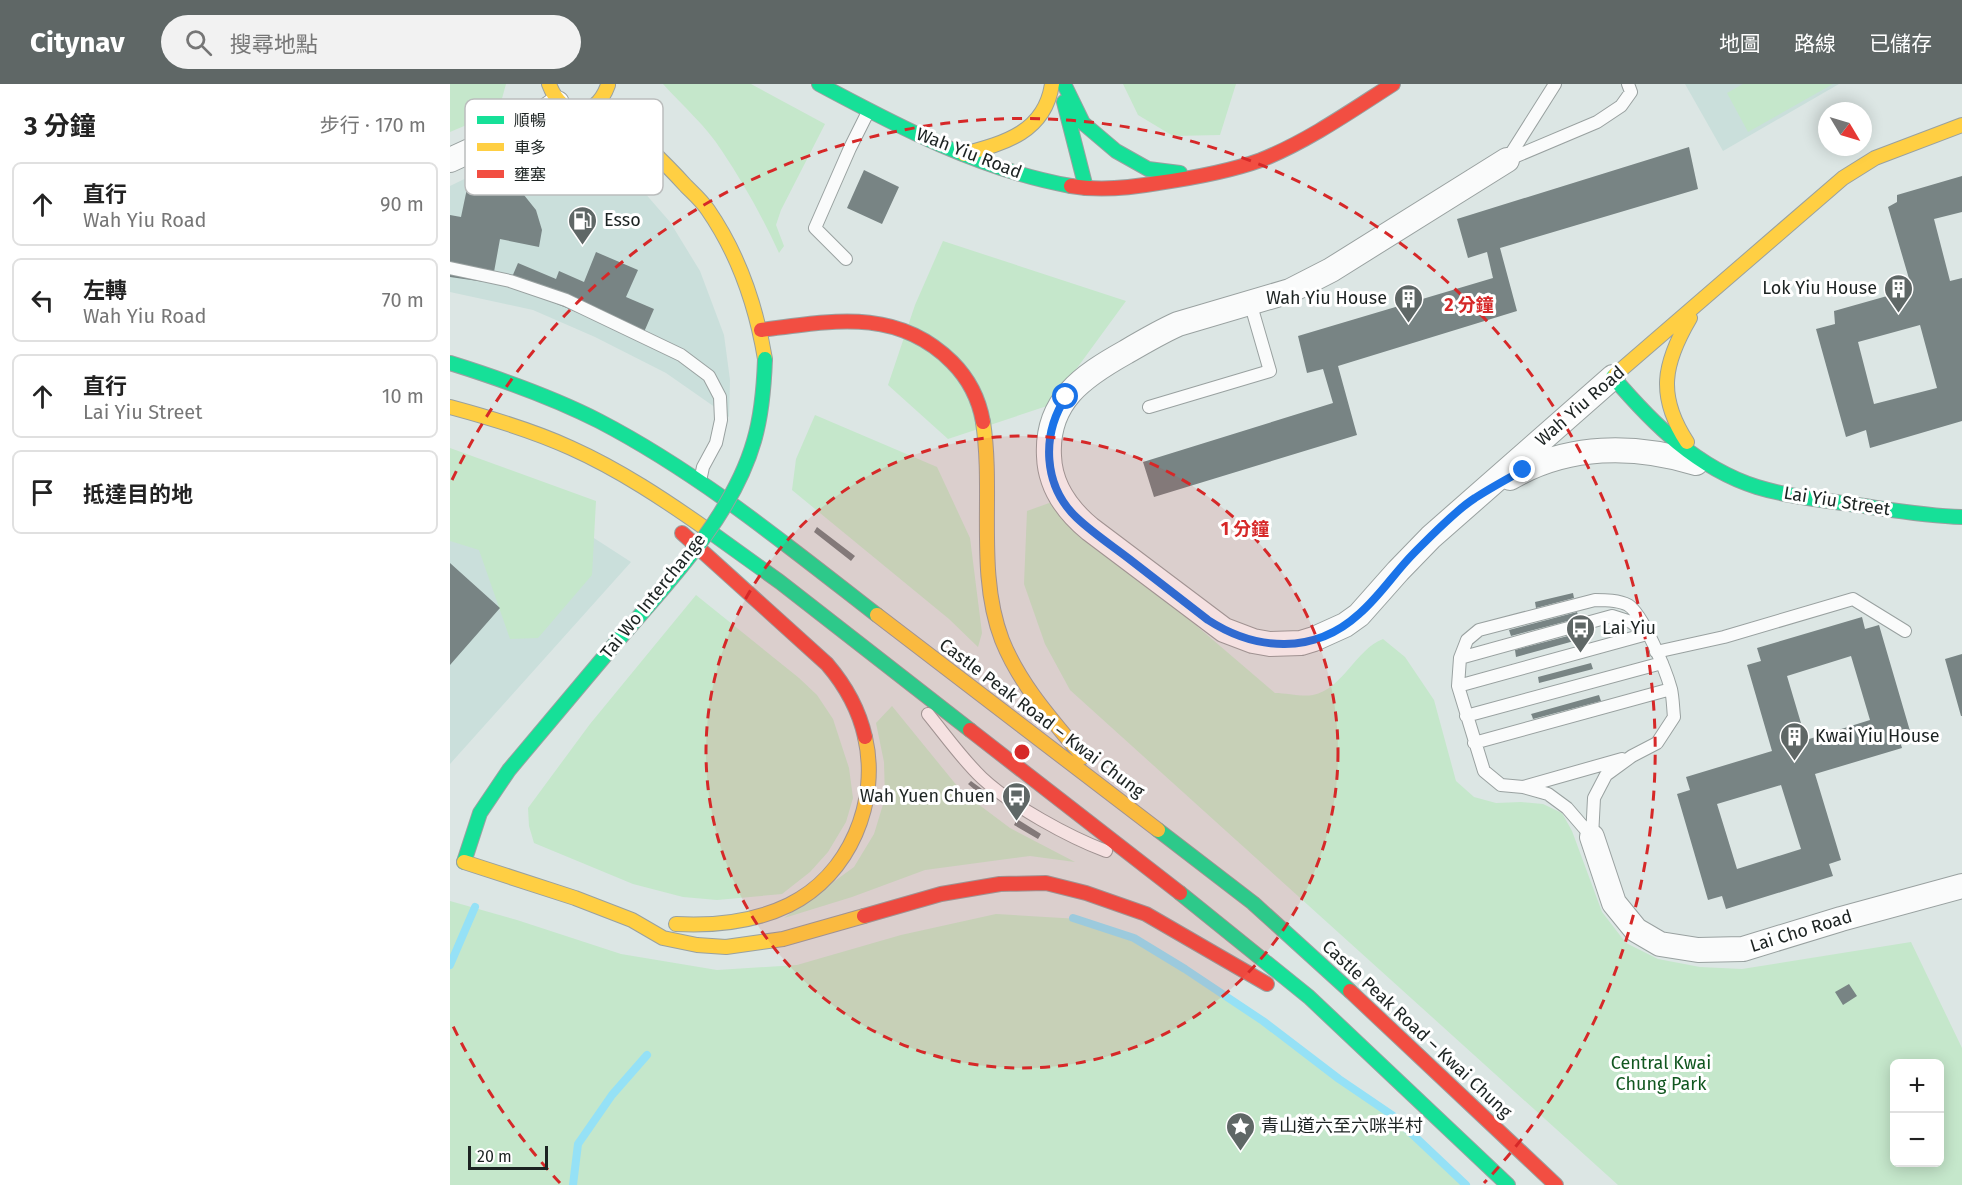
<!DOCTYPE html>
<html lang="zh-TW">
<head>
<meta charset="utf-8">
<style>
	:root { --surface:#fff; --page:#f2f2f2; --text:#222; --muted:#767676; --line:#e0e0e0; --accent:#5f6766 }
	body { margin:0; font-family:"Fira Sans","Noto Sans TC",sans-serif; background:var(--page); color:var(--text) }
	.controls { position:absolute; right:18px; bottom:18px; display:grid; overflow:hidden; border-radius:9px; box-shadow:0 3px 15px #0003 }
	.controls button { width:54px; height:54px; display:grid; place-items:center; padding:0; border:0; border-bottom:2px solid var(--line); background:var(--surface); color:var(--text); font:30px sans-serif }
	.compass { position:absolute; left:1368px; top:18px; width:54px; height:54px; border-radius:50%; background:var(--surface); box-shadow:0 3px 15px #0003; rotate:128deg }
	.scale { position:absolute; left:18px; bottom:15px; width:80px; box-sizing:border-box; padding-left:6px; border:3px solid #1c2322; border-top:0; font-size:16px; line-height:21px; white-space:nowrap; color:#1c2322; -webkit-text-stroke:4px #fff; paint-order:stroke }
	.stop { position:absolute; width:18px; height:18px; margin:-14px; border:4px solid #1a73e8; border-radius:50%; background:#fff }
	.stop.end { background:#1a73e8; border-color:#fff; box-shadow:0 2px 6px #0008 }
	.list { margin:0; padding:0; list-style:none }
	h2 { display:flex; justify-content:space-between; align-items:center; height:78px; margin:0; padding:0 24px; font-size:26px }
	h2 small { font-size:20px; font-weight:400; color:var(--muted) }
	.list li { display:grid; grid-template-columns:39px 1fr auto; gap:18px; align-items:center; box-sizing:border-box; height:84px; margin:0 12px 12px; padding:0 12px; border:2px solid var(--line); border-radius:9px }
	.list b { display:block; font-size:22px; white-space:nowrap }
	.list p { margin:0; font-size:20px; white-space:nowrap; color:var(--muted) }
	.list em { font-size:20px; font-style:normal; color:var(--muted) }
	.icon { flex:none; width:33px; height:33px; fill:none; stroke:currentColor; stroke-width:2; stroke-linecap:round; stroke-linejoin:round }
	.map { position:relative; flex:none; width:1512px; height:1101px; overflow:hidden }
	header { display:flex; align-items:center; gap:36px; box-sizing:border-box; height:84px; padding:0 30px; background:var(--accent); color:#fff }
	header strong { font-size:28px }
	nav { display:flex; gap:33px; margin-inline-start:auto; font-size:21px }
	.search { width:420px; height:54px; background:var(--page); display:flex; align-items:center; gap:15px; box-sizing:border-box; padding:0 21px; border-radius:33px; color:var(--muted); font-size:22px }
	main { display:flex }
	aside { flex:1; background:var(--surface) }
	.map>svg:first-child { display:block }
	.built { fill:#cadfdb }
	.green { fill:#c5e7cb; fill-rule:evenodd }
	.lines { fill:none; stroke-linecap:round; stroke-linejoin:round }
	.stream { stroke:#95e1f6; stroke-width:8 }
	.building { fill:#788484; fill-rule:evenodd }
	.lane-casing { stroke:#99a1a0; stroke-width:14 }
	.street-casing { stroke:#99a1a0; stroke-width:26 }
	.fast-casing { stroke:#99a1a0; stroke-width:16 }
	.slow-casing { stroke:#99a1a0; stroke-width:16 }
	.jam-casing { stroke:#99a1a0; stroke-width:16 }
	.lane { stroke:#fafbfb; stroke-width:12 }
	.street { stroke:#fafbfb; stroke-width:24 }
	.fast { stroke:#16e098; stroke-width:14 }
	.slow { stroke:#ffcf43; stroke-width:14 }
	.jam { stroke:#f24e42; stroke-width:14 }
	.fast-bridge-casing { stroke:#99a1a0; stroke-width:16; stroke-linecap:butt }
	.fast-bridge { stroke:#16e098; stroke-width:14 }
	.route { stroke:#1a73e8; stroke-width:8 }
	.ring { fill:none; stroke:#d62828; stroke-width:3; stroke-dasharray:10 8 }
	.labels { text-anchor:middle; dominant-baseline:central; stroke-width:6; stroke-linejoin:round; paint-order:stroke }
	.street-label { font-size:18px; fill:#1c2322; stroke:#fff }
	.poi-label { font-size:18px; fill:#1c2322; stroke:#fff; text-anchor:start }
	.park-label { font-size:18px; fill:#115720; stroke:#fff }
	.key { fill:#fff; stroke:#bbbdbd; stroke-width:1.5 }
	.key-label { font-size:16px; fill:#1c2322 }
	.centre { fill:#d62828; stroke:#fff; stroke-width:3 }
	.ring-label { font-size:18px; text-anchor:middle; font-weight:bold; fill:#d62828; stroke:#fff; stroke-width:6; stroke-linejoin:round; paint-order:stroke }
</style>
</head>
<body>
<header>
<strong>Citynav</strong>
<div class="search"><svg class="icon" aria-label="search" viewBox="0 0 24 24"><circle cx="10" cy="10" r="6"/><path d="M15 15l6 6"/></svg>搜尋地點</div>
<nav><a>地圖</a><a>路線</a><a>已儲存</a></nav>
</header>
<main>
<aside>
<h2>3 分鐘<small>步行 · 170 m</small></h2>
<ul class="list">
<li><svg class="icon" aria-label="ahead" viewBox="0 0 24 24"><path d="M12 20V5M6 11l6-6 6 6"/></svg><div><b>直行</b><p>Wah Yiu Road</p></div><em>90 m</em></li>
<li><svg class="icon" aria-label="left" viewBox="0 0 24 24"><path d="M17 20v-9H6M10 6l-5 5 5 5"/></svg><div><b>左轉</b><p>Wah Yiu Road</p></div><em>70 m</em></li>
<li><svg class="icon" aria-label="ahead" viewBox="0 0 24 24"><path d="M12 20V5M6 11l6-6 6 6"/></svg><div><b>直行</b><p>Lai Yiu Street</p></div><em>10 m</em></li>
<li><svg class="icon" aria-label="arrive" viewBox="0 0 24 24"><path d="M6 21V4h12l-3 4 3 4H6"/></svg><div><b>抵達目的地</b></div></li>
</ul>
</aside>
<div class="map">
<svg width="1512" height="1101" viewBox="0 0 1512 1101">
	<rect width="100%" height="100%" fill="#dce6e4"/>
	<path class="built" d="M1235 0H1389L1273 67Z
		M119 60 154 74 187 100 220 138 250 187 274 251 280 296 279 333 216 289 145 253 83 226 0 208V102L74 66Z
		M0 390 82 414 181 478 0 680Z"/>
	<path class="green" d="M0 0H56L51 18 26 37 0 48Z
		M213 0H301L375 40 331 126 326 141 334 162 329 169C313 134 294 100 272 67 256 42 233 22 213 0Z
		M673 0H786L770 51 723 52 688 31Z
		M1293 0H1383L1298 48 1277 9Z
		M493 157 676 217 600 321 498 355 438 301 465 221Z
		M365 331 487 383 520 454 532 549 528 563 499 535 342 406 346 375Z
		M0 364 146 417 142 491 88 554 60 555 29 466 0 457Z
		M602 418 825 609C836 609 852 613 863 611 893 605 906 565 933 555L955 573 984 616 1006 697 1024 713 1046 719 1071 718 1093 720 1112 729 1122 747 1152 828 1176 859 1208 875 1250 883 1292 885 1461 858 1512 964V1101H1168L620 606 595 560 574 500 577 427ZM1444 980H1490V1078H1444Z
		M246 511 349 594 367 611 383 635 399 684 403 714 396 738 378 768 360 788 332 810 267 816 233 813 183 800 84 759 79 742 78 724 140 640Z
		M442 622 512 708 560 744 625 778 580 772 475 786 402 813 334 834 404 783 424 750 435 714 434 678 426 639Z
		M0 817 67 836 171 870 267 886 347 881 451 851 546 830 629 835 684 854 735 885 813 937 889 995 942 1031 1016 1101H0Z"/>
	<g class="lines">
		<path class="stream" d="M623 834 684 854 735 885 813 937 889 995 942 1031 1016 1101
			M0 881 25 823
			M123 1101 128 1060 162 1011 197 971"/>
	</g>
	<path class="building" d="M1239 63 1248 105 1050 164 1067 227 888 282 907 351 704 413 693 378 883 319 873 285 857 289 848 252 1043 194 1037 168 1018 174 1007 135Z
		M414 86 449 103 432 140 397 124Z
		M1512 92V128L1484 135 1500 197 1512 194V337L1420 364 1416 346 1396 353 1366 245 1385 240 1384 227 1462 205 1438 123 1447 118V111ZM1470 241 1487 304 1424 320 1408 258Z
		M19 95 57 102 74 111 86 126 92 146 89 163 50 155 42 199 0 193V131L11 133Z
		M146 168 188 186 176 213 204 225 191 255 59 200 68 179 106 195 109 187 134 198Z
		M367 443 405 472 401 477 364 448Z
		M0 479 50 524 0 581Z
		M1123 509 1124 514 1086 524 1085 518Z
		M1127 528 1129 534 1061 552 1059 546Z
		M1412 533 1415 545 1429 541 1460 647 1448 651 1452 664 1365 690 1391 776 1379 780 1383 792 1276 825 1272 812 1258 816 1227 710 1240 706 1236 693 1322 667 1297 581 1311 577 1307 564ZM1401 572 1420 636 1356 656 1337 592ZM1331 701 1351 765 1287 785 1267 720Z
		M1133 548 1135 554 1066 573 1065 566Z
		M1512 570V632H1511L1495 575Z
		M1141 579 1143 585 1089 599 1088 593Z
		M1149 611 1151 617 1083 635 1082 632 1081 630Z
		M521 697 536 708 532 712 518 700Z
		M567 735 591 750 588 755 564 741Z
		M1399 900 1407 912 1393 921 1385 908Z"/>
	<g class="lines">
		<defs>
			<path id="lane" d="M1057 76 1147 38 1171 22 1181 8 1178 0
				M1057 76 1105 0
				M396 175 365 144 400 64 418 28
				M0 184 60 197 116 216 231 271 259 292 270 313 271 336 266 359 253 383 250 397
				M699 323 820 287 800 218
				M1145 516C1155 516 1169 516 1178 521 1193 530 1216 587 1221 605 1223 614 1223 624 1224 633L1207 659 1182 672 1156 691 1144 714 1142 753 1117 724 1098 710 1073 703 1051 701 1034 687 1008 602 1010 574 1017 556 1029 546Z
				M1206 568 1274 553 1403 515 1455 547
				M1010 574 1162 532 1181 538 1194 548
				M1008 602 1197 550
				M478 630C496 652 512 675 532 694 562 722 619 753 656 767
				M1016 632 1212 579
				M1024 659 1221 605
				M1073 703 1172 675"/>
			<path id="street" d="M0 76 76 41 107 19
				M1057 76 881 186 840 207 728 240C710 248 693 258 676 268 633 292 596 317 599 372 600 403 617 426 640 445L774 546 803 557 820 560 851 559 864 555 895 541 909 531 948 487 981 453 1163 293
				M1060 394C1118 360 1184 360 1246 379
				M1142 753 1164 819 1186 846 1210 860 1248 866 1293 865 1391 835 1512 802"/>
			<path id="fast" d="M369 0C449 43 531 86 621 102
				M614 0 633 39 666 67 698 85 730 89
				M614 18 636 104
				M0 279C51 295 102 313 149 337 249 389 338 462 427 531
				M1165 291 1163 293C1203 340 1247 384 1307 403 1340 413 1373 416 1407 421 1442 426 1477 432 1512 433
				M259 447 330 498 520 646
				M708 746 803 819 900 907
				M14 778 30 729 59 686 164 561
				M730 809 859 913 1058 1101"/>
			<path id="slow" d="M99 0C112 35 145 37 158 1
				M149 20C180 46 209 72 236 102 244 110 252 117 258 126 289 171 306 221 315 275
				M514 70C555 59 595 48 602 0
				M1165 291 1393 94 1425 74 1512 41
				M0 323C41 334 82 346 121 364 170 386 215 416 259 447
				M533 338C544 410 526 488 552 556 570 601 603 637 633 673
				M1237 358C1207 312 1213 280 1240 234
				M427 531 708 746
				M14 778 125 814 182 836 213 854 247 861 276 863 333 855 414 832
				M226 840C264 842 304 838 339 821 400 791 430 717 415 653"/>
			<path id="jam" d="M621 102C650 107 679 104 708 99 743 94 778 88 811 76 858 57 901 27 943 0
				M311 246C381 237 447 223 502 278 518 294 529 315 533 338
				M232 449 377 580C395 601 409 626 415 653
				M520 646 730 809
				M414 832 491 810 550 800 596 799 636 809 696 830 817 900
				M900 907 1106 1101"/>
		</defs>
		<use href="#lane" class="lane-casing"/>
		<use href="#street" class="street-casing"/>
		<use href="#fast" class="fast-casing"/>
		<use href="#slow" class="slow-casing"/>
		<use href="#jam" class="jam-casing"/>
		<use href="#lane" class="lane"/>
		<use href="#street" class="street"/>
		<use href="#fast" class="fast"/>
		<use href="#slow" class="slow"/>
		<use href="#jam" class="jam"/>
		<defs>
			<path id="fast-bridge" d="M164 561C215 502 282 434 304 357 312 330 314 303 315 275"/>
		</defs>
		<use href="#fast-bridge" class="fast-bridge-casing"/>
		<use href="#fast-bridge" class="fast-bridge"/>
	</g>
	<g class="lines">
		<path class="route" d="M616 313C591 351 593 402 627 434 643 449 661 461 678 474 705 495 731 515 758 536 806 567 864 571 909 530 930 512 945 488 964 469 981 452 1006 426 1025 414 1040 404 1057 395 1073 386"/>
	</g>
	<circle cx="572" cy="668" r="316" fill="#d62828" fill-opacity=".12"/>
	<g class="ring">
		<circle cx="572" cy="668" r="316"/>
		<path d="M110 1099A632 632 0 0 1 2 940M2 396A632 632 0 1 1 1034 1099"/>
	</g>
	<defs>
		<symbol id="fuel-pin" viewBox="-11 -11 22 30"><path d="M0 17L-7.5 6A9.5 9.5 0 1 1 7.5 6Z" fill="#5f6766" stroke="#fff"/><path d="M-5.5-6h7V0h2V4h1.3V-2.5L3-4.5l.8-.8L6-3V5H2.5V1h-1V6h-7ZM-4.2-4.7v3.2H.2V-4.7Z" fill="#fff"/></symbol>
		<symbol id="building-pin" viewBox="-11 -11 22 30"><path d="M0 17L-7.5 6A9.5 9.5 0 1 1 7.5 6Z" fill="#5f6766" stroke="#fff"/><path d="M-4-6H4V6H1V3H-1V6H-4ZM-2.5-4.3h1.7v1.8h-1.7ZM.8-4.3h1.7v1.8H.8ZM-2.5-1h1.7V.8h-1.7ZM.8-1h1.7V.8H.8Z" fill="#fff"/></symbol>
		<symbol id="bus-pin" viewBox="-11 -11 22 30"><path d="M0 17L-7.5 6A9.5 9.5 0 1 1 7.5 6Z" fill="#5f6766" stroke="#fff"/><path d="M-5-6H5V4H4V6H2V4H-2V6H-4V4H-5ZM-3.5-4V0h7V-4ZM-3.5 1.2v1.5H-2V1.2ZM2 1.2v1.5H3.5V1.2Z" fill="#fff"/></symbol>
		<symbol id="sight-pin" viewBox="-11 -11 22 30"><path d="M0 17L-7.5 6A9.5 9.5 0 1 1 7.5 6Z" fill="#5f6766" stroke="#fff"/><path d="M0-6L1.8-2.2L6-1.7L2.9 1.2L3.7 5.4L0 3.3L-3.7 5.4L-2.9 1.2L-6-1.7L-1.8-2.2Z" fill="#fff"/></symbol>
	</defs>
	<g fill-rule="evenodd">
		<use href="#fuel-pin" x="116" y="120" width="33" height="45"/>
		<use href="#building-pin" x="1432" y="188" width="33" height="45"/>
		<use href="#building-pin" x="942" y="198" width="33" height="45"/>
		<use href="#bus-pin" x="1114" y="528" width="33" height="45"/>
		<use href="#building-pin" x="1328" y="636" width="33" height="45"/>
		<use href="#bus-pin" x="550" y="696" width="33" height="45"/>
		<use href="#sight-pin" x="774" y="1026" width="33" height="45"/>
	</g>
	<g class="labels">
		<g class="street-label">
			<text transform="translate(519 69) rotate(21)">Wah Yiu Road</text>
			<text transform="translate(1130 322) rotate(-41)">Wah Yiu Road</text>
			<text transform="translate(1387 417) rotate(9)">Lai Yiu Street</text>
			<text transform="translate(203 512) rotate(-51)">Tai Wo Interchange</text>
			<text transform="translate(592 634) rotate(37)">Castle Peak Road – Kwai Chung</text>
			<text transform="translate(1351 847) rotate(-17)">Lai Cho Road</text>
			<text transform="translate(967 945) rotate(43)">Castle Peak Road – Kwai Chung</text>
		</g>
		<g class="poi-label">
			<text x="154" y="136">Esso</text>
			<text x="1427" y="204" text-anchor="end">Lok Yiu House</text>
			<text x="937" y="214" text-anchor="end">Wah Yiu House</text>
			<text x="1152" y="544">Lai Yiu</text>
			<text x="1365" y="652">Kwai Yiu House</text>
			<text x="545" y="712" text-anchor="end">Wah Yuen Chuen</text>
			<text x="811" y="1042">青山道六至六咪半村</text>
		</g>
		<g class="park-label">
			<text x="1211" y="979">Central Kwai<tspan x="1211" dy="21">Chung Park</tspan></text>
		</g>
	</g>
	<rect x="15" y="15" width="198" height="96" rx="9" class="key"/>
	<rect x="27" y="32" width="27" height="8" fill="#16e098"/>
	<rect x="27" y="59" width="27" height="8" fill="#ffcf43"/>
	<rect x="27" y="86" width="27" height="8" fill="#f24e42"/>
	<g class="key-label">
		<text x="64" y="42">順暢</text>
		<text x="64" y="69">車多</text>
		<text x="64" y="96">壅塞</text>
	</g>
	<circle cx="572" cy="668" r="9" class="centre"/>
	<g class="ring-label">
		<text x="1019" y="227">2 分鐘</text>
		<text x="795" y="451">1 分鐘</text>
	</g>
</svg>
<div class="controls">
<button>+</button>
<button>−</button>
</div>
<svg class="compass" viewBox="-18 -18 36 36"><path d="M0-13l5 13h-10z" fill="#e53935"/><path d="M0 13l5-13h-10z" fill="#767676"/></svg>
<div class="scale">20 m</div>
<div class="stop" style="left:616px;top:313px"></div>
<div class="stop end" style="left:1073px;top:386px"></div>
</div>
</main>
</body>
</html>
